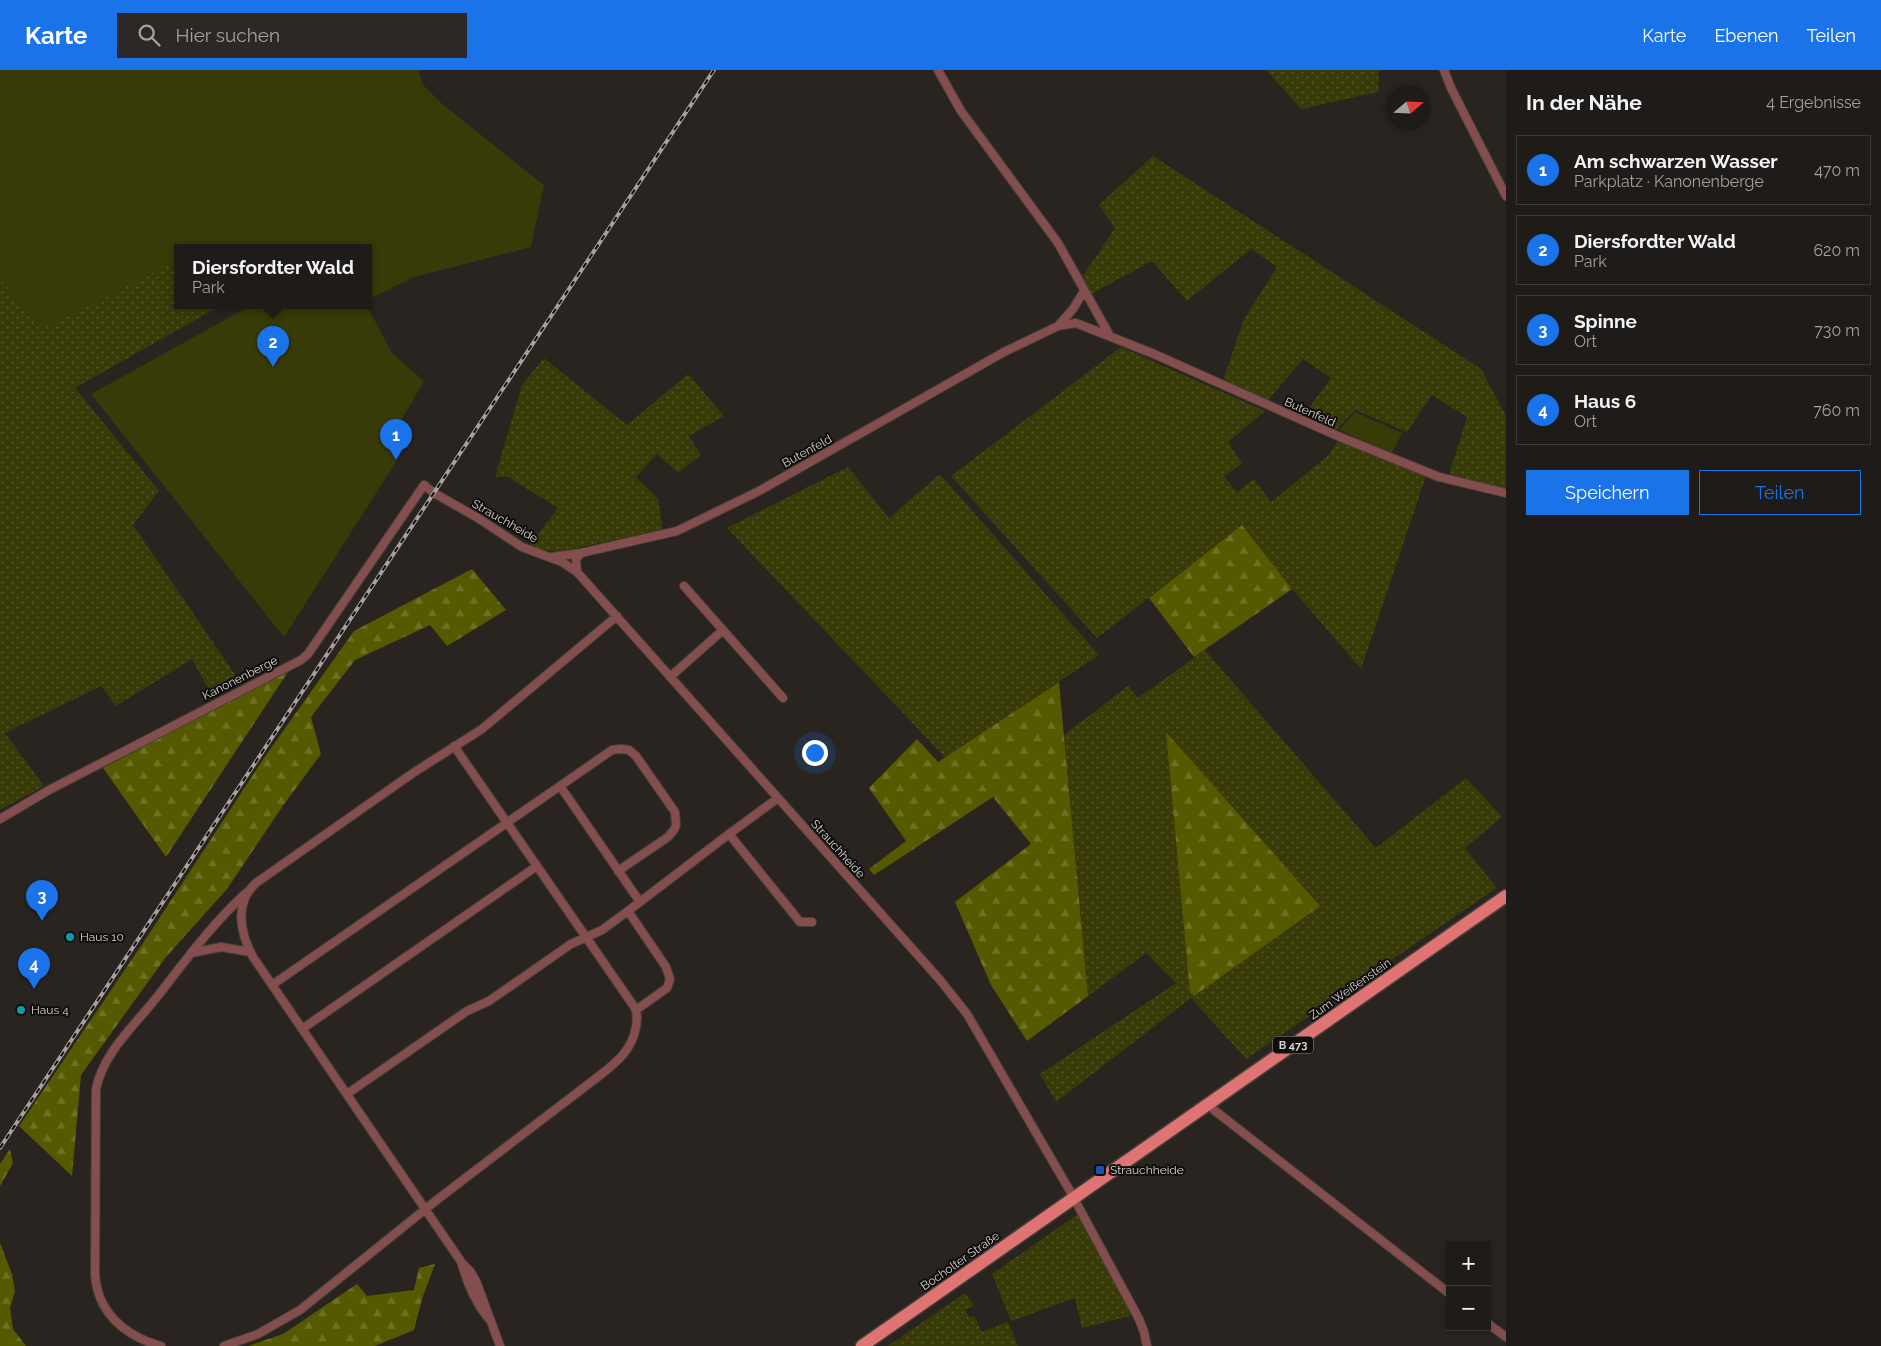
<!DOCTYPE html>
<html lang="de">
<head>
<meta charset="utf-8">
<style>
	:root { --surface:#1f1b18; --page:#2c2825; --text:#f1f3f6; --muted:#a1a1a2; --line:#3c3937; --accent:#1a73e8 }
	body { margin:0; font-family:Raleway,sans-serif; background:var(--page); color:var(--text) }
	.controls { position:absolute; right:15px; bottom:15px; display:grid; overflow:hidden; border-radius:0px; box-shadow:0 2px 8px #0003 }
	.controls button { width:45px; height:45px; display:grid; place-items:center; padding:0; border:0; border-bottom:1px solid var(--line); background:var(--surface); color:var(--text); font:25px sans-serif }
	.compass { position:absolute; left:1386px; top:15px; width:45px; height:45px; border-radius:50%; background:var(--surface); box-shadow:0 2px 8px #0003; rotate:71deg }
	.you { position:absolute; left:814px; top:682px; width:18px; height:18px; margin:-12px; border:4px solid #fff; border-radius:50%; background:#1a73e8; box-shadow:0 0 0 8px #1a73e833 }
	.badge { display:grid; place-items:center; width:32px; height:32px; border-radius:50%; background:var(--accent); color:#fff; font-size:16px; font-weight:700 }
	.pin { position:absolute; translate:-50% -41px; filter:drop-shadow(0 1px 2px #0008) }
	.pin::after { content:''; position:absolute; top:26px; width:18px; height:15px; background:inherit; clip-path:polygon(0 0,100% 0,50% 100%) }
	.popup { position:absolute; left:174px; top:174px; width:198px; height:65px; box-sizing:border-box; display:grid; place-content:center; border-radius:0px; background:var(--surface); filter:drop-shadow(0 1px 4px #0005); font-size:16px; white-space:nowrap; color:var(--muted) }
	.popup b { font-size:19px; color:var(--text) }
	.popup::after { content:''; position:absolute; left:50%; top:100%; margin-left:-10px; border:10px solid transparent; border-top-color:var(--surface) }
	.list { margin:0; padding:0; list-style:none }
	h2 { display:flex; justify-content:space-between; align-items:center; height:65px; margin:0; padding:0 20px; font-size:21px }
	h2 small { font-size:16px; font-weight:400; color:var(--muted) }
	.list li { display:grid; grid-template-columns:32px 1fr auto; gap:15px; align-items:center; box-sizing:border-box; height:70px; margin:0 10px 10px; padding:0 10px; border:1px solid var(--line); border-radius:0px }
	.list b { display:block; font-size:19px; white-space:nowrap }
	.list p { margin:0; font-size:16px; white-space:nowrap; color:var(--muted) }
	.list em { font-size:16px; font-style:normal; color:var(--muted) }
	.actions { display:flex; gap:10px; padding:15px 20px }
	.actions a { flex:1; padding:11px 0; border:1px solid var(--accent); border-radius:0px; text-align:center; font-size:18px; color:var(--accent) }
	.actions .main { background:var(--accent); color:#fff }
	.icon { flex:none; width:28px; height:28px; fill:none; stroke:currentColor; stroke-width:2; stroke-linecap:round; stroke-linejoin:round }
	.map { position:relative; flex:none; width:1506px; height:1276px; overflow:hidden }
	header { display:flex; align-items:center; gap:30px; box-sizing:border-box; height:70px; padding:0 25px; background:var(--accent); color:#fff }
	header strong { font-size:24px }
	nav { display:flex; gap:28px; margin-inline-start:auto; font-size:18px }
	.search { width:350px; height:45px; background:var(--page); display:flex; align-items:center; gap:12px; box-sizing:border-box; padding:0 18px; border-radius:0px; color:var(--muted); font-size:19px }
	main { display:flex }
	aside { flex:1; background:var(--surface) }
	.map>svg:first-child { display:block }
	.grass { fill:url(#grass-dots) }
	.forest { fill:url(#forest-firs) }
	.park { fill:#383b07 }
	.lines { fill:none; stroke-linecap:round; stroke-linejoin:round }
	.minor-casing { stroke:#45403c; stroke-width:10 }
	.primary-casing { stroke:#45403c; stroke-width:15 }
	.minor { stroke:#834e4d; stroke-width:8 }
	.primary { stroke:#e07472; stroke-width:12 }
	.rail-casing { stroke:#a7a2a0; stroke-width:4 }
	.rail { stroke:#100e0c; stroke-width:2; stroke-dasharray:5.5; stroke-linecap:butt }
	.culture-dot { fill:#0f9aa8; stroke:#100e0c; stroke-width:2 }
	.transit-dot { fill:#1a4fb4; stroke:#100e0c; stroke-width:2 }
	.labels { text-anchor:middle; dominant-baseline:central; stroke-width:4; stroke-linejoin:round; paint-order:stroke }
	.shield { fill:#100e0c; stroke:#9b9896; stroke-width:1 }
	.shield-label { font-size:11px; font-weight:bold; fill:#d7d3d1 }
	.street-label { font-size:12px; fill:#d7d3d1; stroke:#100e0c }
	.poi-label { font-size:12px; fill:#d7d3d1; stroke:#100e0c; text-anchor:start }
</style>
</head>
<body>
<header>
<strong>Karte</strong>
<div class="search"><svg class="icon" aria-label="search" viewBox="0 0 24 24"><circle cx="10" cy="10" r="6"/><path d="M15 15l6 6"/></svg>Hier suchen</div>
<nav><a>Karte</a><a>Ebenen</a><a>Teilen</a></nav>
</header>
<main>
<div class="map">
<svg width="1506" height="1276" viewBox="0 0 1506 1276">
	<defs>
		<pattern id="grass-dots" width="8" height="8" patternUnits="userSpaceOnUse" patternTransform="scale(1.25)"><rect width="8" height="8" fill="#383b07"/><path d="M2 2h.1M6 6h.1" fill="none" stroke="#54562a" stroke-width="1.8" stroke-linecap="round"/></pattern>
		<pattern id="forest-firs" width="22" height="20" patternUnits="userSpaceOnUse" patternTransform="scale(1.25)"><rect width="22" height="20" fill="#555a00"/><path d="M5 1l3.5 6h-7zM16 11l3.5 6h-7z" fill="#6d7124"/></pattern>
	</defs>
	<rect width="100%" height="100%" fill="#292420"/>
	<path class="grass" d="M1266 0H1379L1378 22 1301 39Z
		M1153 86 1481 299 1506 346V419L1449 405 1467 347 1432 325 1407 362 1355 340 1336 360 1303 346 1331 308 1303 289 1267 331 1223 311 1243 251 1277 197 1251 179 1187 231 1152 191 1091 224 1083 206 1115 158 1099 135Z
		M197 140 216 178H178V236H220L75 318 159 421 133 455 240 612 212 626 192 589 116 636 101 616 5 663 44 716 0 740V194Z
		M1121 277 1265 341 1228 372 1242 394 1224 406 1237 422 1254 409 1271 432 1329 385 1338 370 1426 406 1361 599 1292 519 1242 455 1097 568 951 406Z
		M544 288 627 355 688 304 724 346 689 366 701 385 678 403 657 384 636 407 658 429 663 460 557 482 540 479 530 474 558 438 508 407H495L522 315Z
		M848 397 889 448 940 404 1099 585 945 687 727 458Z
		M1205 580 1376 778 1466 708 1502 747 1465 778 1497 818 1246 989 1191 928 1056 1032 1040 1004 1176 913 1146 883 1088 926 1064 665 1128 616 1138 628Z
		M1078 1144 1131 1242 1130 1246 1082 1258 1075 1228 1011 1251 992 1204Z
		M965 1223 974 1236 966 1239 968 1247 974 1246 982 1262 1008 1252 1018 1276H888Z"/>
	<path class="forest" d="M1242 455 1292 519 1194 587 1149 528Z
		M472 499 506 540 447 576 430 555 355 590 311 647 321 684 282 737 227 819 166 887 81 1005 72 1106 19 1056 149 864 264 688 354 561Z
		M288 602 166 787 103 698 257 615Z
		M1059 612 1088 926 1027 971 991 915 955 832 1031 774 993 727 874 805 869 799 906 771 869 718 917 669 938 692Z
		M1166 662 1320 836 1194 926 1190 922Z
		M10 1079 13 1093 0 1116V1094Z
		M0 1173 12 1204 15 1221 10 1238 13 1259 26 1276H0Z
		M435 1194 422 1229 414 1260 375 1276H248L283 1264 357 1214 367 1226 414 1220 419 1198Z"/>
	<path class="park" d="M0 0H419L422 14 442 34 544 115 531 177 414 207 368 230V178H214L211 174 201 178H178V190L41 260 0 208Z
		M250 236H367L392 283 424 311 390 370 396 392 284 567 91 324Z
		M1355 342 1402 363 1392 383 1339 360Z"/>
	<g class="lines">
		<defs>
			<path id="minor" d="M938 0 961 41 1058 173 1110 266
				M1444 0 1451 18 1506 126
				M1058 256 1073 239 1084 221
				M552 487 581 483 677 461 759 421 1004 282 1058 256 1076 253 1154 284 1340 367 1439 407 1506 423
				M577 502 576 489 581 483
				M684 516 783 628
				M670 607 723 560
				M560 716 612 680 621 679 629 680 636 686 675 742 676 755 674 760 668 767 618 801
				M778 728 729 764 800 852H812
				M0 749 49 720 301 590 308 584 424 415 434 423 478 448 522 477 562 492 577 502 940 910 967 944 1070 1121 1139 1249 1144 1262 1147 1276
				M628 841 729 764
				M191 883 221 877 250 882
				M272 915 560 716 640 832
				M302 959 537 796
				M347 1024 467 941 489 931 571 874 602 860 628 841 666 897 670 909 667 918 636 940
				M1209 1034 1214 1040 1450 1224
				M462 1194C467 1213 476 1233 488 1248
				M1487 1253 1506 1267
				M161 1276C124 1266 96 1241 95 1202L96 1019C103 983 135 955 157 927 185 891 212 854 246 823
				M224 1276 258 1264 300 1240 438 1129 599 1006C617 992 632 980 636 957 637 950 638 944 635 938L454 676
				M500 1276 476 1211 470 1201 462 1193 253 887C240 863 234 833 256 813L413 703 482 659 617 546"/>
			<path id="primary" d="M862 1276 1506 826"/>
		</defs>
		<use href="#minor" class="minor-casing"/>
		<use href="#primary" class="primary-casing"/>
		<use href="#minor" class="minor"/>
		<use href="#primary" class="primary"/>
		<defs>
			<path id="rail" d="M0 1078 714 0"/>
		</defs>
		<use href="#rail" class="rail-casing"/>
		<use href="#rail" class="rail"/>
	</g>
	<g class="culture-dot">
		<circle cx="70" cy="867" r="5"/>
		<circle cx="21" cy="940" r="5"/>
	</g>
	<rect class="transit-dot" x="1095" y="1095" width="10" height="10" rx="2.5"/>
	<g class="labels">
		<rect class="shield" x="1273" y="966.5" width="40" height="17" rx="4"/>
		<g class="shield-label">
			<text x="1293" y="975">B 473</text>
		</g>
		<g class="street-label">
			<text transform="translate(1310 342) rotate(24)">Butenfeld</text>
			<text transform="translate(807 381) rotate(-29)">Butenfeld</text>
			<text transform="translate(505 451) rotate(30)">Strauchheide</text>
			<text transform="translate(240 608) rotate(-27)">Kanonenberge</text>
			<text transform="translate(838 779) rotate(48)">Strauchheide</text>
			<text transform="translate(1350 919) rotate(-35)">Zum Weißenstein</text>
			<text transform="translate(960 1191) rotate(-35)">Bocholter Straße</text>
		</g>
		<g class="poi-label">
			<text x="80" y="867">Haus 10</text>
			<text x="31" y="940">Haus 4</text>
			<text x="1110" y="1100">Strauchheide</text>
		</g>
	</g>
</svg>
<div class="controls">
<button>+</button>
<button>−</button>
</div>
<svg class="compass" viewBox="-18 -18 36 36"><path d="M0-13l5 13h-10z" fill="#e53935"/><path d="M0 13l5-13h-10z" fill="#a1a1a2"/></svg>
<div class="you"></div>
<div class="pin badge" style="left:396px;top:390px">1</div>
<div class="pin badge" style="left:273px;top:297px">2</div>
<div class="popup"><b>Diersfordter Wald</b>Park</div>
<div class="pin badge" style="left:42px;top:851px">3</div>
<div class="pin badge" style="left:34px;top:919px">4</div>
</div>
<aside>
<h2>In der Nähe<small>4 Ergebnisse</small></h2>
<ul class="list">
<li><span class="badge">1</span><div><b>Am schwarzen Wasser</b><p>Parkplatz · Kanonenberge</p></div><em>470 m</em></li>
<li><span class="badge">2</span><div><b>Diersfordter Wald</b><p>Park</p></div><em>620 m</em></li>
<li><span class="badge">3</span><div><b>Spinne</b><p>Ort</p></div><em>730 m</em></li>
<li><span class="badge">4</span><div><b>Haus 6</b><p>Ort</p></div><em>760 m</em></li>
</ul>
<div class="actions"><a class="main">Speichern</a><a>Teilen</a></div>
</aside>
</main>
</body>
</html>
